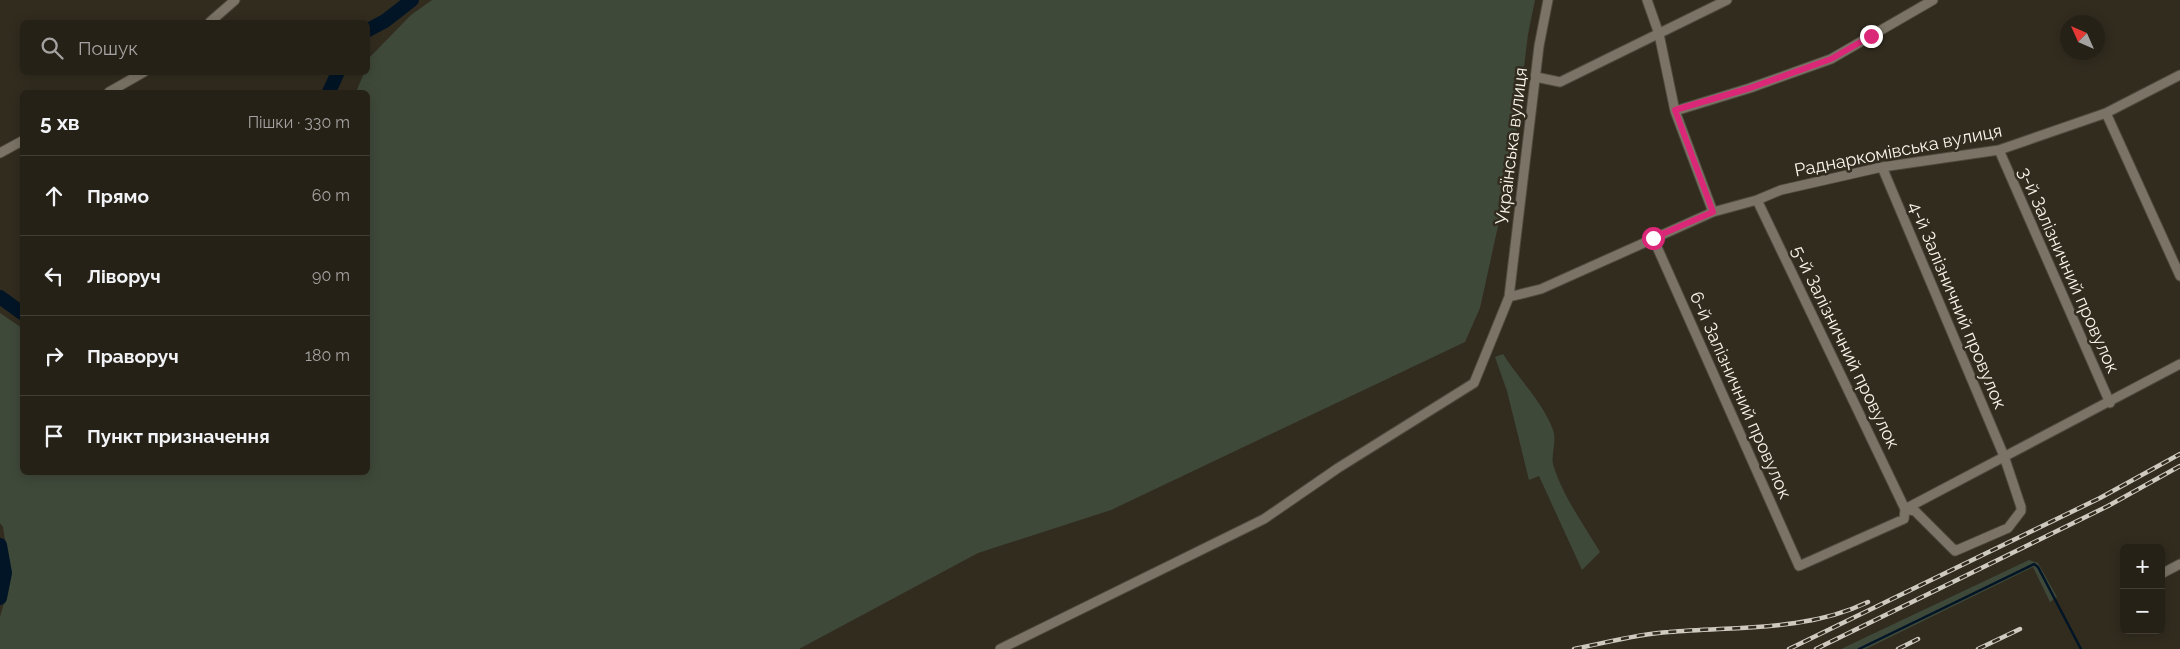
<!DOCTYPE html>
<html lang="uk">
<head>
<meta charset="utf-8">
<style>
	:root { --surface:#262117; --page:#322e24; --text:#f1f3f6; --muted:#a4a3a1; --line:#423e36 }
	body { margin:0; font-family:Raleway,sans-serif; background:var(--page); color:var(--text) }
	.controls { position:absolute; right:15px; bottom:15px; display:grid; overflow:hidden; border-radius:8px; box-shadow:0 2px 12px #0003 }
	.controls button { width:45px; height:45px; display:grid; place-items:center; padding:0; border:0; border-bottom:1px solid var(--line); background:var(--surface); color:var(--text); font:25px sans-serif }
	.compass { position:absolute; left:2060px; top:15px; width:45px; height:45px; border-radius:50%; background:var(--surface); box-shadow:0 2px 12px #0003; rotate:315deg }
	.stop { position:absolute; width:15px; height:15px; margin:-11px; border:4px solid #db2777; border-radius:50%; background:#fff }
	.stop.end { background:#db2777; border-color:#fff; box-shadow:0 1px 5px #0008 }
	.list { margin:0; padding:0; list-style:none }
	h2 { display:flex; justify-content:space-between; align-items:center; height:65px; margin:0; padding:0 20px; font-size:21px }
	h2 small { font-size:16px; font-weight:400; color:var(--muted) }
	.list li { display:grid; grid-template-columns:32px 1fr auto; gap:15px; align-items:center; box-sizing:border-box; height:80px; padding:0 20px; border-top:1px solid var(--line) }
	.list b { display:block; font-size:19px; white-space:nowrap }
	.list em { font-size:16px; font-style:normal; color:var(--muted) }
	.icon { flex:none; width:28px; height:28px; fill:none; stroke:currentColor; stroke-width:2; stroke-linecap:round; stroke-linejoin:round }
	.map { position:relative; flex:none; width:2180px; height:649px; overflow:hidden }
	.search { position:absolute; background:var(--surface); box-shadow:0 2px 12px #0003; left:20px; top:20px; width:350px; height:55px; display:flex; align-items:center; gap:12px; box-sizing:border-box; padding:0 18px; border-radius:8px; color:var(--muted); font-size:19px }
	.panel { position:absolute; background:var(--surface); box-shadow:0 2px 12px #0003; left:20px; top:90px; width:350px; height:385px; border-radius:8px }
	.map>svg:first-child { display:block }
	.green { fill:#3f493a }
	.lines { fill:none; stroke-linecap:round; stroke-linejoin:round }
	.stream { stroke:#021526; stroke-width:2.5 }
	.river { stroke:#021526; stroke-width:14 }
	.street-casing { stroke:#504a3f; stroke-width:11 }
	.street { stroke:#7b7466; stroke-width:9 }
	.rail-casing { stroke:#cecac0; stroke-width:4.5 }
	.rail { stroke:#322c1f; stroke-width:2.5; stroke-dasharray:8; stroke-linecap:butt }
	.route { stroke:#db2777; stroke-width:6 }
	.labels { text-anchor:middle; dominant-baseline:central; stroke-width:5; stroke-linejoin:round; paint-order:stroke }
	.street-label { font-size:18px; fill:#f9f5ec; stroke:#322c1f }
</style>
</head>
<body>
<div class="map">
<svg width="2180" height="649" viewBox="0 0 2180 649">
	<rect width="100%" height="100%" fill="#322c1f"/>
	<path class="green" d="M432 0H1535L1528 34 1513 158 1480 308 1465 342 1111 510 978 553 799 649H0V617L11 577 3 527 0 523V313L22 328V472H368V92H356L364 73 368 72 370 57 411 15Z
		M1503 354C1518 378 1544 404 1553 430 1557 441 1551 454 1553 464 1562 495 1584 525 1600 552L1582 570 1539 476 1529 480 1507 391 1495 357Z
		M2029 560 2038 563 2057 597 2050 602 2033 567 1866 649H1841Z"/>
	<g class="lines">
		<path class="stream" d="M1859 649 2034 564 2038 567 2081 649"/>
		<path class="river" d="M368 30 385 21 412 0
			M329 92 338 72
			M0 297 22 313
			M0 545 5 573 0 598"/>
		<defs>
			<path id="street" d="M1647 0 1659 34 1675 111 1713 212
				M210 22 235 0
				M1536 77 1560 82 1727 0
				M109 92 144 72
				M1675 111 1750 88 1831 59 1933 0
				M2106 113 2180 276
				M1999 150 2110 403
				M0 153 22 141
				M1757 200 1905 509 1915 511 1955 551 2008 528 2021 511V507L2004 456 1882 167
				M1653 238 1799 566 1904 519 1905 509 2180 364
				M1509 297 1541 289 1713 212 1757 200 1781 190 1882 167 1999 150 2106 113 2180 75
				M2161 574 2180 564
				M1000 649 1264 519 1338 468 1474 383 1509 297 1539 46 1548 0"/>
		</defs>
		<use href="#street" class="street-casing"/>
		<use href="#street" class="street"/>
		<defs>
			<path id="rail" d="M1574 649C1605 643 1637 634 1669 632 1735 626 1806 632 1868 602
				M1789 649 2100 498 2180 454
				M1816 649 2108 506 2180 466
				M1898 649 1918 639
				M1978 649 2020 629"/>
		</defs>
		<use href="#rail" class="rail-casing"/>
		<use href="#rail" class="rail"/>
	</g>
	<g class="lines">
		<path class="route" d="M1653 238 1713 212 1675 110 1750 88 1831 59 1871 36"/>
	</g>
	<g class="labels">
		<g class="street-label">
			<text transform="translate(1511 146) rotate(-83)">Українська вулиця</text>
			<text transform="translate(1898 150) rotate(-11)">Раднаркомівська вулиця</text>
			<text transform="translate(2069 270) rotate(66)">3-й Залізничний провулок</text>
			<text transform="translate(1958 305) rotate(67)">4-й Залізничний провулок</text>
			<text transform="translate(1846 347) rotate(64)">5-й Залізничний провулок</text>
			<text transform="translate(1741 395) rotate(66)">6-й Залізничний провулок</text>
		</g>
	</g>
</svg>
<div class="controls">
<button>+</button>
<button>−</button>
</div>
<svg class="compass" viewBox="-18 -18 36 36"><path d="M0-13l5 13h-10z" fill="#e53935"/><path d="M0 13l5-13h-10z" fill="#a4a3a1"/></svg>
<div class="stop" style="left:1653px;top:238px"></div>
<div class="stop end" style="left:1871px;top:36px"></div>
<div class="search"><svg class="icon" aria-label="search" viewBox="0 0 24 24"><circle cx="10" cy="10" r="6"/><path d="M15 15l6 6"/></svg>Пошук</div>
<section class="panel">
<h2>5 хв<small>Пішки · 330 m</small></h2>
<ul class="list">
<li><svg class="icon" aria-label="ahead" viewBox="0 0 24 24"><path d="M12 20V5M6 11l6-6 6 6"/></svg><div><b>Прямо</b></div><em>60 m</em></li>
<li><svg class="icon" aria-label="left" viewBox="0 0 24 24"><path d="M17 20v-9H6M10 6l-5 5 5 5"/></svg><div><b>Ліворуч</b></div><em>90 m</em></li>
<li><svg class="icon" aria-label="right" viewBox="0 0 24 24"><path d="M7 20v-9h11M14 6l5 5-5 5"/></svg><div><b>Праворуч</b></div><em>180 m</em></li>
<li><svg class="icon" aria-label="arrive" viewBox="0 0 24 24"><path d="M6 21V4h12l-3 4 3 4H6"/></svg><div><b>Пункт призначення</b></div></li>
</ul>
</section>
</div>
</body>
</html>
